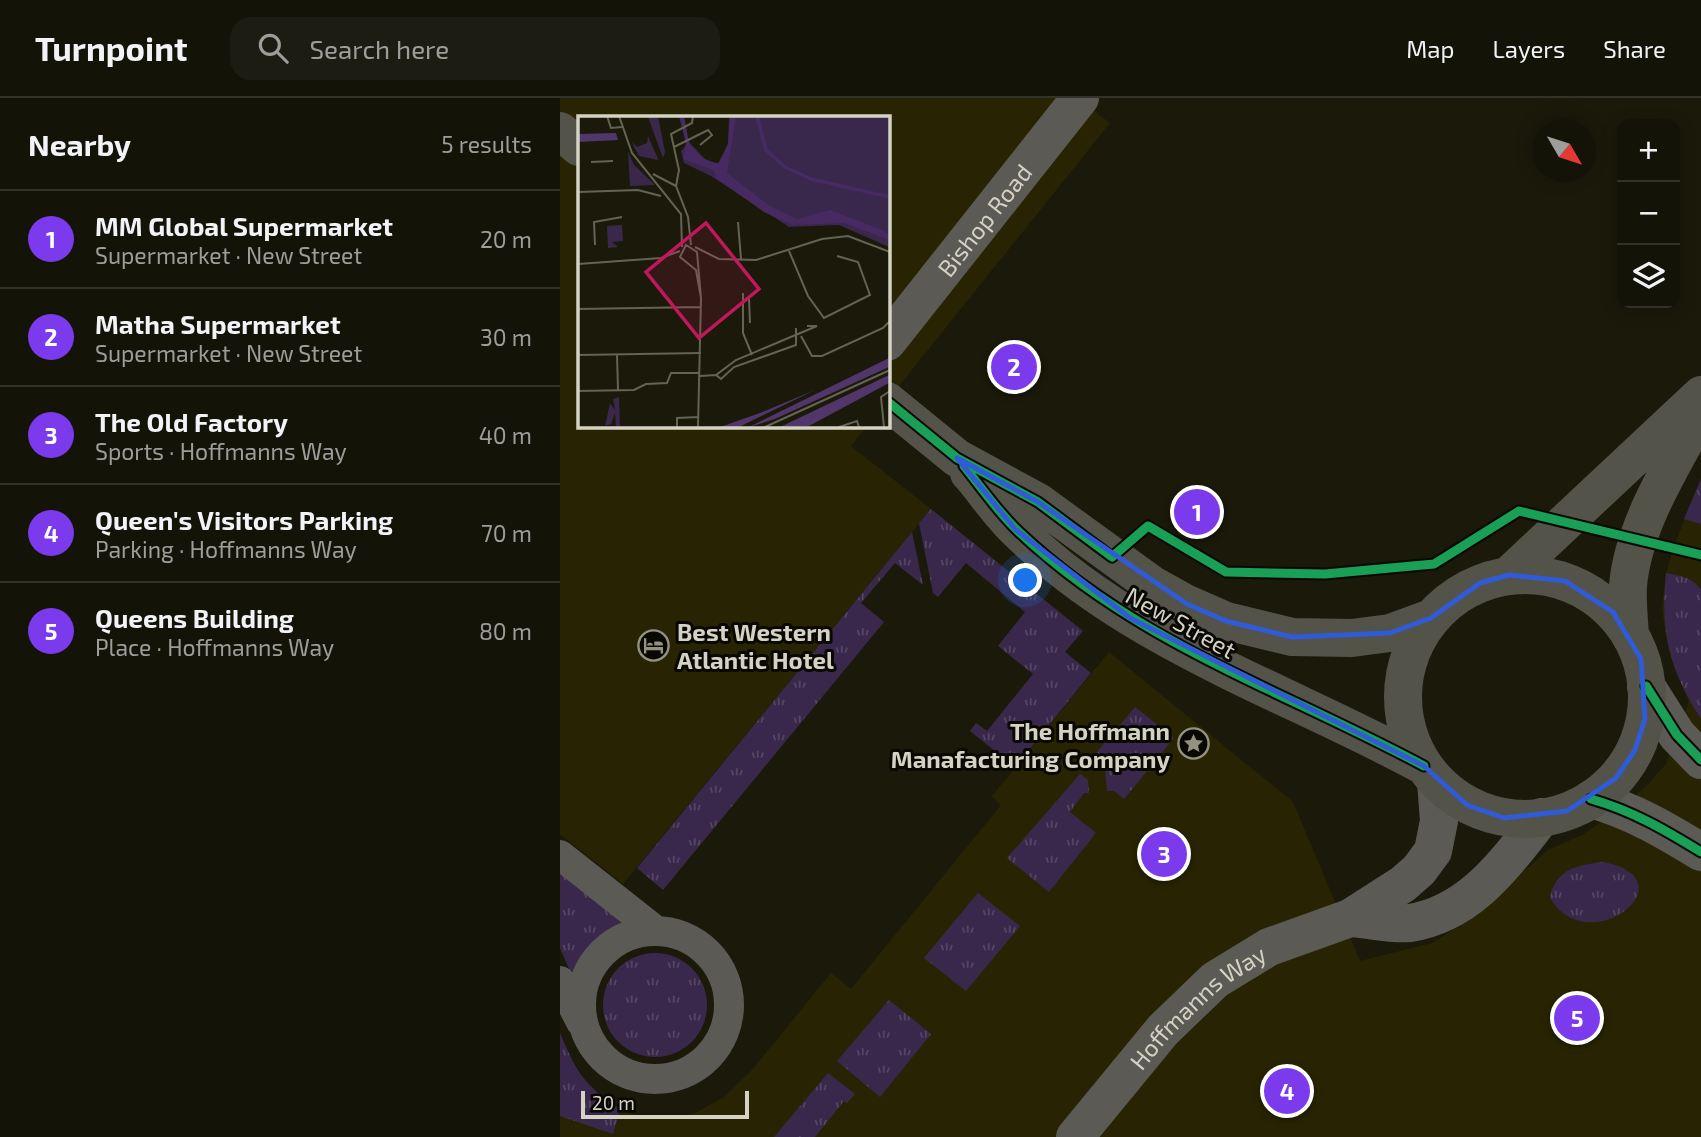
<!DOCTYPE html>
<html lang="en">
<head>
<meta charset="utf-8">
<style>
	:root { --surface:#141308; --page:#1d1c12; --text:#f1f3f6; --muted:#9d9e9c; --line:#333229; --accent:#7c3aed }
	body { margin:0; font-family:"Exo 2",sans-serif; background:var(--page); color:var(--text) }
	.controls { position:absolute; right:21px; top:21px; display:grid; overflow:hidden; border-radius:14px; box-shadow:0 4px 18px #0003 }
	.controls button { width:63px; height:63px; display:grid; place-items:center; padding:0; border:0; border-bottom:2px solid var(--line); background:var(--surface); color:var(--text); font:35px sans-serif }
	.compass { position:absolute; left:973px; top:21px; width:63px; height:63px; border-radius:50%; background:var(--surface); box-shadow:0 4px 18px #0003; rotate:129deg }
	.scale { position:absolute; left:21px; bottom:18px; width:168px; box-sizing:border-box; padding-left:7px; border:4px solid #d4d3c3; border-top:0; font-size:19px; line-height:24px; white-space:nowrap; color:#d4d3c3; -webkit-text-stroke:5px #090802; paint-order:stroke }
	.you { position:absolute; left:466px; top:483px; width:24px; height:24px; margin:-18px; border:5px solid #fff; border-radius:50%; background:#1a73e8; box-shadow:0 0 0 10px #1a73e833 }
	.badge { display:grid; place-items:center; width:46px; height:46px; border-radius:50%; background:var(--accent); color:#fff; font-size:23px; font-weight:700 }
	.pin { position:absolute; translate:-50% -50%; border:4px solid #fff; box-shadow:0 2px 7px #0006 }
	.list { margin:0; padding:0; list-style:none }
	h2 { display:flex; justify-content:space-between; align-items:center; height:91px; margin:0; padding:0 28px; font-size:30px }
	h2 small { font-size:23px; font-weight:400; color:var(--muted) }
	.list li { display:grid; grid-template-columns:46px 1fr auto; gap:21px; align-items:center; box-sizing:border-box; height:98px; padding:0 28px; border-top:2px solid var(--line) }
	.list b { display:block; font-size:26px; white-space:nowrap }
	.list p { margin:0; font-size:23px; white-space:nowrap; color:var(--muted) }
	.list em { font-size:23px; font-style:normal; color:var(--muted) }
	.icon { flex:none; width:38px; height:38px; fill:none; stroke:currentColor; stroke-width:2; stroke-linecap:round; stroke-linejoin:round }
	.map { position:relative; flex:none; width:1141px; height:1039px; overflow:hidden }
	header { display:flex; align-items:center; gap:42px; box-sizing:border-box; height:98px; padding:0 35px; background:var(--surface); border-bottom:2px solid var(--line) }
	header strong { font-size:33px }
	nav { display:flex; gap:38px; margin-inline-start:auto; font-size:24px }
	.search { width:490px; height:63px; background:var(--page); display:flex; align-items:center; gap:18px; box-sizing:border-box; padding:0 24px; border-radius:21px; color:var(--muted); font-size:26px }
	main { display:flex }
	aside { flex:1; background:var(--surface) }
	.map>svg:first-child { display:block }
	.built { fill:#282403 }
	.grass { fill:url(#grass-tufts) }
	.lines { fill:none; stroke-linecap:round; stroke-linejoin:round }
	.service { stroke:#5c5a55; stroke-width:30 }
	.minor { stroke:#5c5a55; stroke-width:38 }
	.secondary { stroke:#53534a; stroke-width:38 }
	.cycleway-casing { stroke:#090802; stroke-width:13 }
	.cycleway { stroke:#1a9f57; stroke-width:9 }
	.marked { fill:none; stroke:#2f5bd6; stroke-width:5; stroke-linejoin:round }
	.labels { text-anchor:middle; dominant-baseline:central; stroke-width:6; stroke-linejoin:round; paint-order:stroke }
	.street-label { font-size:24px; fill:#d4d3c3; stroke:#090802 }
	.poi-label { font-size:24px; font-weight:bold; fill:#d4d3c3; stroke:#090802; text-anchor:start }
	.inset-river { fill:none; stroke:#462a61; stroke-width:3.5 }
	.inset-road { fill:none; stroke:#656354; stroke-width:2 }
	.view { fill:#c2185b; fill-opacity:0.15; stroke:#c2185b; stroke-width:3.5 }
	.inset-edge { fill:none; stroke:#d4d3c3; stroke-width:3.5 }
</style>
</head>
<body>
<header>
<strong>Turnpoint</strong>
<div class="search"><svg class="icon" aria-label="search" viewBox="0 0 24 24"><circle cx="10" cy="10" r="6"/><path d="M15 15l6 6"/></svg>Search here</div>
<nav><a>Map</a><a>Layers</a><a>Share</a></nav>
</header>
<main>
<aside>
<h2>Nearby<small>5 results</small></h2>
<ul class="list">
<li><span class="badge">1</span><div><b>MM Global Supermarket</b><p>Supermarket · New Street</p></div><em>20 m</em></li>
<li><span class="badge">2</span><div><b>Matha Supermarket</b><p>Supermarket · New Street</p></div><em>30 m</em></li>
<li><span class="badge">3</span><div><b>The Old Factory</b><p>Sports · Hoffmanns Way</p></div><em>40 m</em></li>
<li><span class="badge">4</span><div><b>Queen's Visitors Parking</b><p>Parking · Hoffmanns Way</p></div><em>70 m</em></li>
<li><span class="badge">5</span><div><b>Queens Building</b><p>Place · Hoffmanns Way</p></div><em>80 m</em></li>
</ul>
</aside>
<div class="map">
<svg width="1141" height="1039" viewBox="0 0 1141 1039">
	<defs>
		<pattern id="grass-tufts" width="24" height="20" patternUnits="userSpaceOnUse" patternTransform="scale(1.75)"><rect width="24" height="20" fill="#39284b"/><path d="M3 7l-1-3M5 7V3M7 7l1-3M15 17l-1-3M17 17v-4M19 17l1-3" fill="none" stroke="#554663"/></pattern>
	</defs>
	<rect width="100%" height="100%" fill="#1b190a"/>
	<path class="built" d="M0 0H517L550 25 327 303V19H19V327H308L291 348 371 411 63 786 0 736Z
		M1141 381V1039H0V935L13 966 33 992 60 1011 86 1021H111L135 1015 164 999 192 972 271 875 291 891 441 707 432 698 549 554 733 704 800 863 872 845 906 824 988 752 1022 737 1062 710 1088 686 1106 666 1129 603 1113 565 1106 539 1102 510 1106 475 1113 450Z"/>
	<path class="grass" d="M1141 381V426L1124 421Z
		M371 411 523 533 505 554 531 575 455 669 410 633 416 625 427 633 473 576 438 548 465 514 406 465 378 499 373 495 359 425Z
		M352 434 363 487 335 465 301 505 324 524 103 792 77 770Z
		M1106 475C1120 478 1133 479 1141 492V621C1109 571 1100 534 1106 475Z
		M575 609 614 640 564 701 554 693H547L545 672 532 660Z
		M520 676 528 682 529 695H524L510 714 536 735 489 794 447 760Z
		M1043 764C1133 781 1029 865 990 800 995 771 1018 767 1043 764Z
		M0 769 62 821C58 832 45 836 36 844 27 852 21 862 15 873H10L0 850Z
		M418 795 460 828 406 893 364 860Z
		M43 907a52 52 0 1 1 104 0a52 52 0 1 1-104 0Z
		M329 902 371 936 320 999 277 963Z
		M0 935C17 975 23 986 60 1011L53 1036 0 1018Z
		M268 975 295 996 287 1005 284 1003 255 1039H214Z"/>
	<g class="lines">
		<path class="service" d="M0 757 95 832
			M21 907a74 74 0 1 1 148 0a74 74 0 1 1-148 0Z
			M0 883 21 924"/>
		<g class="minor">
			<path id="s1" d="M327 244 520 0"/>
			<path d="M1086 588 1117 637 1141 662"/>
			<path d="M1031 701C1073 713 1105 732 1141 754"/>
			<path d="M790 820C809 821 832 827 850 825 912 815 946 764 982 719"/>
			<path id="s2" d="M515 1039 603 932 655 882 709 849 790 820 843 786 859 772 873 753 879 723 876 683"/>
		</g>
		<path class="secondary" d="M0 33 19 49
			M327 303 397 360 478 404 591 486 627 506 666 523 732 539 792 540 830 535 871 520
			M409 375C425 393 439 415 457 432 571 544 726 593 864 668
			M949 477 1141 297
			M843 599a122 122 0 1 1 244 0a122 122 0 1 1-244 0Z
			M1070 537C1069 521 1067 504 1068 488 1073 427 1113 366 1141 314"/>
		<defs>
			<path id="cycleway" d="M327 303 397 360 478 404 552 459 588 428 666 474 765 476 874 466 959 413 1141 457
				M404 368C421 389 438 414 458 433 577 546 723 592 864 668
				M1086 588 1117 637 1141 662
				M1031 701C1073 713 1105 732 1141 754"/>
		</defs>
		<use href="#cycleway" class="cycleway-casing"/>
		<use href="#cycleway" class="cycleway"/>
	</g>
	<path class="marked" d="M397 360 478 404 627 506 666 523 732 539 830 535 871 520 920 485 949 477 1005 483 1053 514 1081 561 1085 621 1075 652 1056 680 1007 713 944 720 907 707 864 668 570 520 455 431Z"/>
	<defs>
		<symbol id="hotel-ring" viewBox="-11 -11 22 22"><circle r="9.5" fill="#090802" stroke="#939282" stroke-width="1.5"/><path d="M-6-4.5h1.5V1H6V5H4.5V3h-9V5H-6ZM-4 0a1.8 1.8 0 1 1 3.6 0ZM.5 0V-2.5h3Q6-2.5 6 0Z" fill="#939282"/></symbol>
		<symbol id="sight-ring" viewBox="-11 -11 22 22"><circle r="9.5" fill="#090802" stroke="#939282" stroke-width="1.5"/><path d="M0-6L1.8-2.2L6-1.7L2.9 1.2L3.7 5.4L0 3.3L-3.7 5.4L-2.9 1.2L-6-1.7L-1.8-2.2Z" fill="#939282"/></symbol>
	</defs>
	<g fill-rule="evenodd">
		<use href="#hotel-ring" x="76" y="530" width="35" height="35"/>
		<use href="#sight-ring" x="616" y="628" width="35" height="35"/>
	</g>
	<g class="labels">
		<g class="street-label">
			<text stroke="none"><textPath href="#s1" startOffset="156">Bishop Road</textPath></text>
			<text transform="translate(621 524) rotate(29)">New Street</text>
			<text stroke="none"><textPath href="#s2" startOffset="180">Hoffmanns Way</textPath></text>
		</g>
		<g class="poi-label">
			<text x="117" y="533">Best Western<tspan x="117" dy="28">Atlantic Hotel</tspan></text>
			<text x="610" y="632" text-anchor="end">The Hoffmann<tspan x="610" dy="28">Manafacturing Company</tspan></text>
		</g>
	</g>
	<g transform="translate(18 18)">
		<rect width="312" height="312" fill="#1b190a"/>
		<path d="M80 0 87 36 85 42 70 1ZM70 20 80 43V44L61 40 56 31 54 26 59 31 69 27ZM50 36 56 49 77 69 52 70ZM44 109 45 125 34 126 40 131 30 132 29 110Z" fill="#39284b"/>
		<path d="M38 17 40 24 0 26V18ZM311 242V251L197 303 171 311ZM311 259V267L231 310 202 311ZM237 274 161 311H142L182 297Z" fill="#50366a"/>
		<path d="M151 0H311V131L261 109 211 111 133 60 106 47 103 35 111 26 130 46 142 47 150 28Z" fill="#39284b"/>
		<path d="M41 281 42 311H38L37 297 33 308 27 310 32 287 37 294 35 283Z" fill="#39284b"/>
		<path d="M101 0H106L111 27 124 42 140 48 150 28 152 0H158L149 57 192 90 219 103 252 94 302 113 311 118V124L266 107 214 109 186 96 138 62 136 54 105 43 108 27Z" fill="#462a61"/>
		<path class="inset-river" d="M179 0 188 34 207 51 233 63 312 81"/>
		<path class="inset-road" d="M29 0 33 12 44 11M41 0 54 37 103 98 104 131M96 31 130 14 134 19 122 29M13 46 35 45M75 58 98 70 110 101 113 129M98 70 101 54 93 18 114 7 115 0M0 76 60 74 83 80M160 106 163 143M17 129 16 106 44 101M117 131 141 143 178 144 244 123 270 120 312 136M211 135 230 180 246 202 292 179 280 146 259 140M0 148 83 142 102 135M165 177V217L174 239M171 183 172 207M0 193 123 191M223 220 234 240H244L305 212 312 205M0 239 123 237M39 239 40 274M138 259 143 263 156 251 218 229V212M122 260 138 259 158 244 239 210H229M0 275 56 274 68 268 89 267 93 257H122M99 311V302L121 301M120 311 123 182 118 154 102 141 108 129 119 136 123 182M187 311 312 254M261 311 279 305 281 311M306 311 303 281 312 275"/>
		<path class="view" d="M128 107 181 173 121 222 68 156Z"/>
		<rect width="312" height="312" class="inset-edge"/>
	</g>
</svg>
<div class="controls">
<button>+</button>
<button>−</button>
<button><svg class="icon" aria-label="layers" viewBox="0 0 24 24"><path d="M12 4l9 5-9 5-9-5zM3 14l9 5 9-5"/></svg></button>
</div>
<svg class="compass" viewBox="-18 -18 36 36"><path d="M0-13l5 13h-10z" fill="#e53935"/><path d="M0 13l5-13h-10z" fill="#9d9e9c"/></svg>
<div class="scale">20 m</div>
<div class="you"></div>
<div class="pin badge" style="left:637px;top:414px">1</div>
<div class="pin badge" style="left:454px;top:269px">2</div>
<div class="pin badge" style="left:604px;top:756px">3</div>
<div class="pin badge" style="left:727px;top:993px">4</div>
<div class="pin badge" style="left:1017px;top:920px">5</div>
</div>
</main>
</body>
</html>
